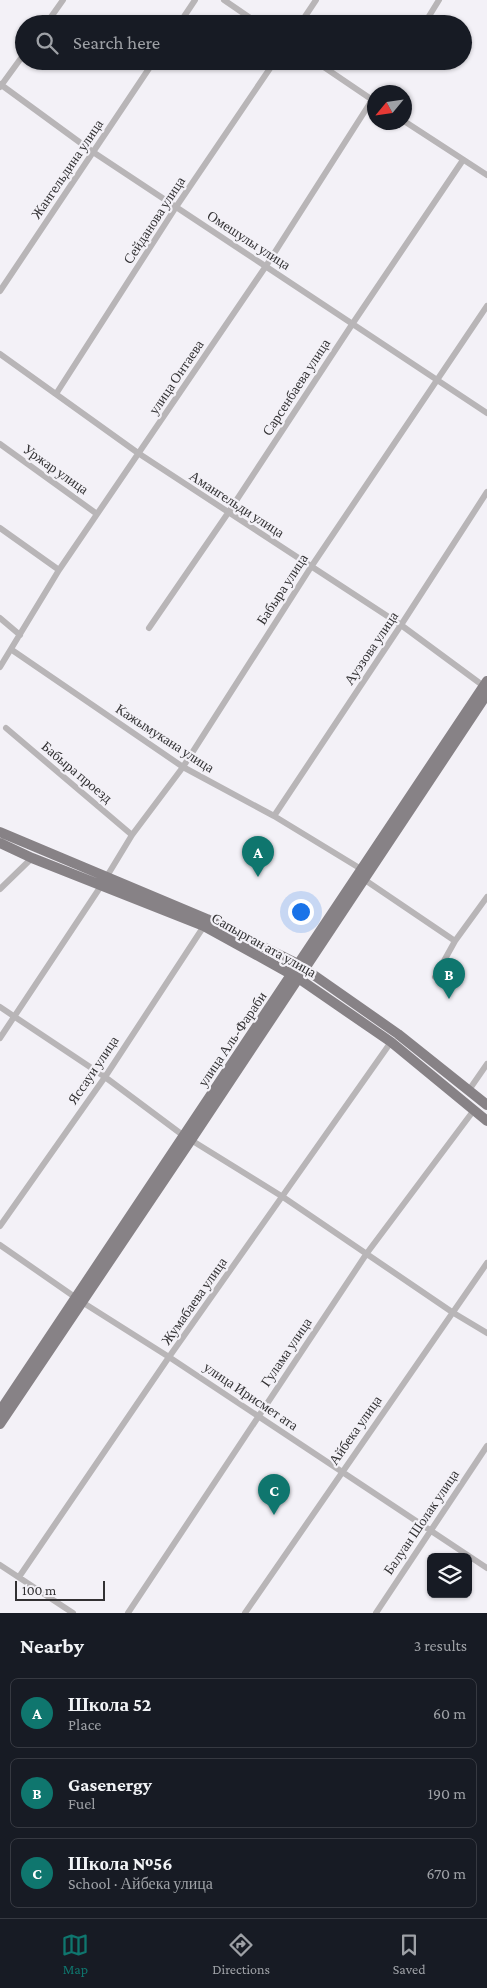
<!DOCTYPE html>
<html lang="en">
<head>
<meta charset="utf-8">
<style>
	:root { --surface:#171b24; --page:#20242c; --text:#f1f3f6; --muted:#9ea1a6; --line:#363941; --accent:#0f766e }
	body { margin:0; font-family:"Crimson Pro",serif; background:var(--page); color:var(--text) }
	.controls { position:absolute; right:15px; bottom:15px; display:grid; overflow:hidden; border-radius:8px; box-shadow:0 1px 4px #0004 }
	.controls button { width:45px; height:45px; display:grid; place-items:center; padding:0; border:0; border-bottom:1px solid var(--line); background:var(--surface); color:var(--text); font:25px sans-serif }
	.compass { position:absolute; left:367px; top:85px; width:45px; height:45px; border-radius:50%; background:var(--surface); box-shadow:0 1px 4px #0004; rotate:241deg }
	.scale { position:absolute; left:15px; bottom:12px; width:90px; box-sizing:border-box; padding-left:5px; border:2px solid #323133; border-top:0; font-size:14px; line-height:18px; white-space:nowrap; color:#323133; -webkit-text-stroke:4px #f3f1f7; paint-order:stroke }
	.you { position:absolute; left:300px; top:911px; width:18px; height:18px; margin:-12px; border:4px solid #fff; border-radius:50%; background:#1a73e8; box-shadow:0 0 0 8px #1a73e833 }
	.badge { display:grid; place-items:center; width:32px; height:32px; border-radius:50%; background:var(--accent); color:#fff; font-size:16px; font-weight:700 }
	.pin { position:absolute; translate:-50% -41px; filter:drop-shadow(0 1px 2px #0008) }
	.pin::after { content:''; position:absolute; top:26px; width:18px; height:15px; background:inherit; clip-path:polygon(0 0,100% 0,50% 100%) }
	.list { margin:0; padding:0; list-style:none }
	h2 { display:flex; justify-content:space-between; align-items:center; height:65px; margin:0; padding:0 20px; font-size:21px }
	h2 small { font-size:16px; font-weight:400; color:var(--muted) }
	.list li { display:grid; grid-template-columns:32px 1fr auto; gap:15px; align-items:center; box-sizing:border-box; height:70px; margin:0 10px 10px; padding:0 10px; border:1px solid var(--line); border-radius:8px }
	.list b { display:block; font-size:19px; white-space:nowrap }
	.list p { margin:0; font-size:16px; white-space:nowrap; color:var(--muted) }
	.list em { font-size:16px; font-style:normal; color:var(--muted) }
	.icon { flex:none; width:28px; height:28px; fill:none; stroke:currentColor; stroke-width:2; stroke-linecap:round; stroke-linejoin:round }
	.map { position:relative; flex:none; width:487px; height:1613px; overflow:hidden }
	.search { position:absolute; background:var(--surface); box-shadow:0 1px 4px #0004; left:15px; right:15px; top:15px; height:55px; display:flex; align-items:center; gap:12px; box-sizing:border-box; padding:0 18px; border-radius:28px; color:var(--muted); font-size:19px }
	.sheet { height:305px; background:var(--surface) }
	nav { display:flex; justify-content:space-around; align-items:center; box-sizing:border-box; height:70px; border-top:1px solid var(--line); background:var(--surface); font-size:14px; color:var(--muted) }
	nav a { display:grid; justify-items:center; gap:2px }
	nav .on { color:var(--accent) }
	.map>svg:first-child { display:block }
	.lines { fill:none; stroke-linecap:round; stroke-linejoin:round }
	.street { stroke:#b8b5b7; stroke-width:6 }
	.primary { stroke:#878286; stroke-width:10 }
	.labels { text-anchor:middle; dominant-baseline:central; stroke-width:4.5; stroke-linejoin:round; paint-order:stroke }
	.street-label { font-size:14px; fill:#323133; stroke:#f3f1f7 }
</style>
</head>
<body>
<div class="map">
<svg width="487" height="1613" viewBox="0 0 487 1613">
	<rect width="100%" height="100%" fill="#f3f1f7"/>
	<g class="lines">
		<path class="street" d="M224 0 259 24
			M426 21 439 0
			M46 24 63 0
			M179 24 195 0
			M300 24 316 0
			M315 61 374 101
			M0 84 93 152 487 413
			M0 87 24 54
			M404 121 487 175
			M0 291 154 61
			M0 354 138 453 401 625 485 687
			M56 394 176 207 275 61
			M0 444 97 514
			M0 528 59 570
			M0 618 20 635
			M149 628 228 513 353 323 463 160
			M12 650 183 767 274 816 361 869
			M0 667 59 570 266 266 372 100
			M6 728 132 835
			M274 816 401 625 487 492
			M362 878 455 941 487 897
			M0 889 32 858
			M435 977 455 941
			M0 1007 105 1077 184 1136
			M0 1038 101 886 132 835 183 767 311 567 487 306
			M469 1090 487 1064
			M191 1140 283 1197 452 1312 487 1333
			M0 1226 105 1077 204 926
			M0 1245 82 1302 169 1357 487 1568
			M0 1565 73 1613
			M19 1577 169 1357 391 1042
			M128 1613 367 1253 474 1110
			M245 1613 487 1263
			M376 1613 487 1446"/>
		<path class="primary" d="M0 832 207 919 298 964 398 1034 487 1105
			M0 843 32 858 204 926 298 978 391 1042 487 1121
			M0 1411 487 681
			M0 1424 191 1140 487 694"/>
	</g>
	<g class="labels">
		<g class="street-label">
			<text transform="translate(67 169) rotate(-56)">Жангельдина улица</text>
			<text transform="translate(154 220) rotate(-57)">Сейданова улица</text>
			<text transform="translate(249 240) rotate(33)">Омешулы улица</text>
			<text transform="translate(176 377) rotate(-56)">улица Онтаева</text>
			<text transform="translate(296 387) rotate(-57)">Сарсенбаева улица</text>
			<text transform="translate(56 469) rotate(35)">Уржар улица</text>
			<text transform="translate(237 504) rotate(33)">Амангельди улица</text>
			<text transform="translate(282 589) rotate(-57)">Бабыра улица</text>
			<text transform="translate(371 648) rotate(-56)">Ауэзова улица</text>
			<text transform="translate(165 738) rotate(33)">Кажымукана улица</text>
			<text transform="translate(77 772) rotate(40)">Бабыра проезд</text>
			<text transform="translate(264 945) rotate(29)">Сапырган ата улица</text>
			<text transform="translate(232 1039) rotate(-56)">улица Аль-Фараби</text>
			<text transform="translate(93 1070) rotate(-56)">Яссауи улица</text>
			<text transform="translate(194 1301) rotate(-55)">Жумабаева улица</text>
			<text transform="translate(286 1352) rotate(-56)">Гулама улица</text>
			<text transform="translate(251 1396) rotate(34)">улица Ирисмет ата</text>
			<text transform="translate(355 1430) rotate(-55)">Айбека улица</text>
			<text transform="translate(421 1522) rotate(-56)">Балуан Шолак улица</text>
		</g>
	</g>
</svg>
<div class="controls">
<button><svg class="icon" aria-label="layers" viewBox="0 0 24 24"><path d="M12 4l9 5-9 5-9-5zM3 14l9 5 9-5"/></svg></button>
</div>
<svg class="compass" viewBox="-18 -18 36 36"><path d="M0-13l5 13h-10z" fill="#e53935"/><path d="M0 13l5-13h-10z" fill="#9ea1a6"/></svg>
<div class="scale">100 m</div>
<div class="you"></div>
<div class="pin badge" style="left:258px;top:877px">A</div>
<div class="pin badge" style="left:449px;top:999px">B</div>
<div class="pin badge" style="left:274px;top:1515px">C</div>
<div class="search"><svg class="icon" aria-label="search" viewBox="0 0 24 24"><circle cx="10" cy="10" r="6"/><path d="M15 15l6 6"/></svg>Search here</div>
</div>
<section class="sheet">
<h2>Nearby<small>3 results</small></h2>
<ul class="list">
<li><span class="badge">A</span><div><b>Школа 52</b><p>Place</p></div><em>60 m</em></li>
<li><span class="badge">B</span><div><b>Gasenergy</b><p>Fuel</p></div><em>190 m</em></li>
<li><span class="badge">C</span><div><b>Школа №56</b><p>School · Айбека улица</p></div><em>670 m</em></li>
</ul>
</section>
<nav>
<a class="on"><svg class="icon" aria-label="map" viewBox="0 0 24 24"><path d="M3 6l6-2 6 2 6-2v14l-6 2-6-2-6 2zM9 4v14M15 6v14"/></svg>Map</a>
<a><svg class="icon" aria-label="directions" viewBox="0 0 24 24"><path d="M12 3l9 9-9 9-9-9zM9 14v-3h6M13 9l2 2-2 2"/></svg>Directions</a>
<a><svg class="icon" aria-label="saved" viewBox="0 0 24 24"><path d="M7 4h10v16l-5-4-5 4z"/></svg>Saved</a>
</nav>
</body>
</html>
